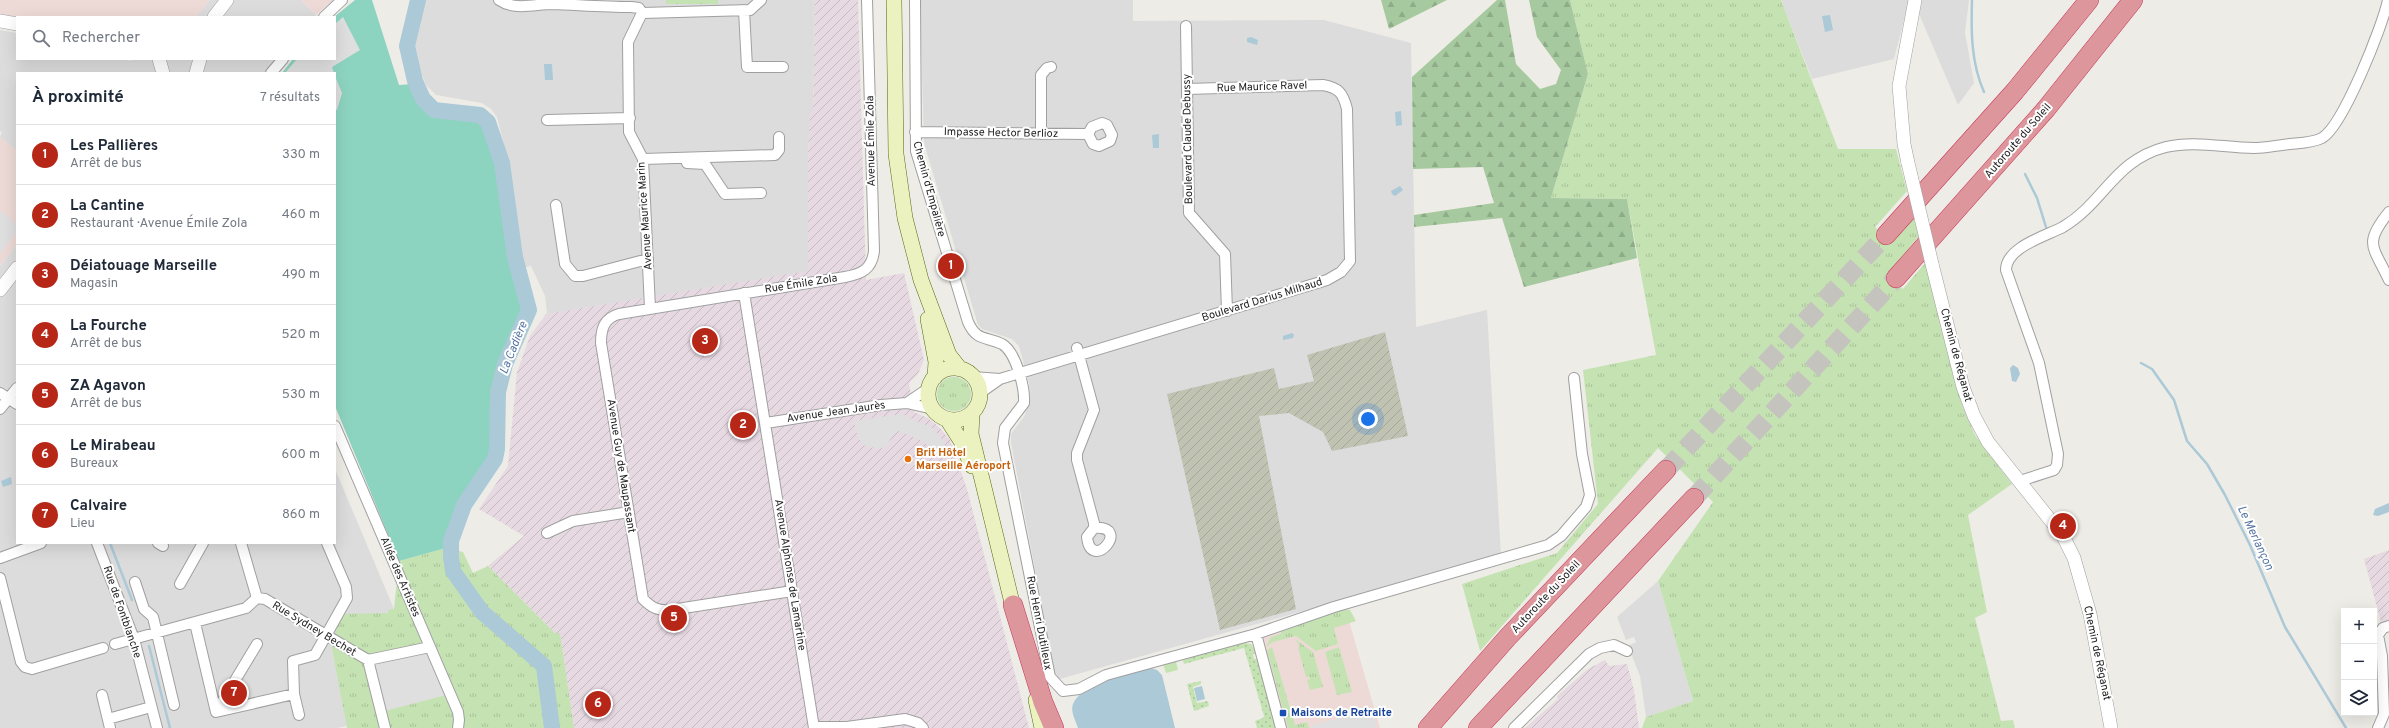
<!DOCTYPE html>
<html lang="fr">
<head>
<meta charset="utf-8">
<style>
	:root { --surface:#fff; --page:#f2f2f3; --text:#1f2937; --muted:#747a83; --line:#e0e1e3; --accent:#b62717 }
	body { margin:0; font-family:Overpass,sans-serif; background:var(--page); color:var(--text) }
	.controls { position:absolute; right:12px; bottom:12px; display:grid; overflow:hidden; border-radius:0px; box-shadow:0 4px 16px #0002 }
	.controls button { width:36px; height:36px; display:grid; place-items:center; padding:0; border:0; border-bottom:1px solid var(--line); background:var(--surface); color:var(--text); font:20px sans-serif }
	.you { position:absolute; left:1368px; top:419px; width:14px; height:14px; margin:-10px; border:3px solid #fff; border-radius:50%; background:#1a73e8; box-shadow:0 0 0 6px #1a73e833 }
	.badge { display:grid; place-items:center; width:26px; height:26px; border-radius:50%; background:var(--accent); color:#fff; font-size:13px; font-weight:700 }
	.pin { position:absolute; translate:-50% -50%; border:2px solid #fff; box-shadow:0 1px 4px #0006 }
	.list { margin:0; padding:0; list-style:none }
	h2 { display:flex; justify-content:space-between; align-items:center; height:52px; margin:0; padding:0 16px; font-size:17px }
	h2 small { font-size:13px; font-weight:400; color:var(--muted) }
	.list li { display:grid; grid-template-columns:26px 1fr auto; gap:12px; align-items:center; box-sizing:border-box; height:60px; padding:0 16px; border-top:1px solid var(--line) }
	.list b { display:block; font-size:15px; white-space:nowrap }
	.list p { margin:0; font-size:13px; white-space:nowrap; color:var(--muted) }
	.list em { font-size:13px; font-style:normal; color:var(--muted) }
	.icon { flex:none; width:22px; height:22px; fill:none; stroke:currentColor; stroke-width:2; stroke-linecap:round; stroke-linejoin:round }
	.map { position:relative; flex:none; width:2389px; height:728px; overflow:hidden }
	.search { position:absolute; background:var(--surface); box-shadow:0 4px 16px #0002; left:16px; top:16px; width:320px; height:44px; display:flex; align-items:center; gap:10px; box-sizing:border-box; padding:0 14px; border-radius:0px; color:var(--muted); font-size:15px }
	.panel { position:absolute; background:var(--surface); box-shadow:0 4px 16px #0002; left:16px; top:72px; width:320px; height:472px; border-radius:0px }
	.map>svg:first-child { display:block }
	.residential { fill:#dcdcdc }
	.commercial { fill:#eddad7 }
	.industrial { fill:url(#industrial-furrows) }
	.construction { fill:url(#construction-furrows) }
	.grass { fill:url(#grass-tufts) }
	.forest { fill:url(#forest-firs) }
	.garden { fill:url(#garden-dots) }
	.pitch { fill:#8dd4c0 }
	.parking { fill:#dfdfdf }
	.water { fill:#abc9d7 }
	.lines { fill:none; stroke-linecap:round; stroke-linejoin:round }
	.stream { stroke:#abc9d7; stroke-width:2.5 }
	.river { stroke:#abc9d7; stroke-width:16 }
	.motorway-tunnel { stroke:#c5c3be; stroke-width:19; stroke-dasharray:19 10; stroke-linecap:butt }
	.minor-casing { stroke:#a0a0a0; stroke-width:12 }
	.tertiary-casing { stroke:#a0a0a0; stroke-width:14 }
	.secondary-casing { stroke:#576a12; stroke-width:16 }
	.motorway-casing { stroke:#c6395b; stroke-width:20 }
	.minor { stroke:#fff; stroke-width:10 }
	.tertiary { stroke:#fff; stroke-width:13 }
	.secondary { stroke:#ebf2c0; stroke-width:15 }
	.motorway { stroke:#dd969c; stroke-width:19 }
	.tertiary-bridge-casing { stroke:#a0a0a0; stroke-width:14; stroke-linecap:butt }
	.tertiary-bridge { stroke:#fff; stroke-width:13 }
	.food-dot { fill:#e8710a; stroke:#fff; stroke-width:1.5 }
	.transit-dot { fill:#1a4fb4; stroke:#fff; stroke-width:1.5 }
	.labels { text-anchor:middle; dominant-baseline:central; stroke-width:4; stroke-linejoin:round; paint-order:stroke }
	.street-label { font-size:11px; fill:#1f1f1f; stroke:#fff }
	.food-label { font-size:11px; font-weight:bold; fill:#c56008; stroke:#fff; text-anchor:start }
	.transit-label { font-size:11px; font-weight:bold; fill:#164399; stroke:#fff; text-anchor:start }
	.water-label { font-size:12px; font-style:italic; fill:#5675a3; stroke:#fff }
</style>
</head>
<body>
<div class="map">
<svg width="2389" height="728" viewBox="0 0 2389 728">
	<defs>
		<pattern id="industrial-furrows" width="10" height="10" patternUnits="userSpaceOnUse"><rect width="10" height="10" fill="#e7d9e2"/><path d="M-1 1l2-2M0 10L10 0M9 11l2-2" fill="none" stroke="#c6bac1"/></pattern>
		<pattern id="construction-furrows" width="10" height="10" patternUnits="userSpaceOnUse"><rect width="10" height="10" fill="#c0c2b2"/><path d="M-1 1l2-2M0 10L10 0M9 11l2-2" fill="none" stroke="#a5a699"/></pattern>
		<pattern id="grass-tufts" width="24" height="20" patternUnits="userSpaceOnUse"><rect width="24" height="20" fill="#c5e3b2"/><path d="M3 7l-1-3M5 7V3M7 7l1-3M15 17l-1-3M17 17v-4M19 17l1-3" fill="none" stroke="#a9c299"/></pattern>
		<pattern id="forest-firs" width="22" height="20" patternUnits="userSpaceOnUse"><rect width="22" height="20" fill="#a7c99f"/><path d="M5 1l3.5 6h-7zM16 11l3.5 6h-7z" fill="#8fac88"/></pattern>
		<pattern id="garden-dots" width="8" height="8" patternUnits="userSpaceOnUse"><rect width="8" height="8" fill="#c5e3b2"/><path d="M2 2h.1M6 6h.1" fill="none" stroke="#a9c299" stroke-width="1.8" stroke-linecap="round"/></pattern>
	</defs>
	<rect width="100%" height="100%" fill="#eeece6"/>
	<path class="residential" d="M210 0H301L316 15 314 17H196Z
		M421 0H813L815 2 813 112H811L808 155V272L547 314 545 296 531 266 521 268 508 161 497 117 491 109 482 103 436 95 426 85 419 68 412 38Z
		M920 0H1133V21L1324 20 1411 43 1416 327 1487 310 1501 556 1056 680 1011 443V434L1025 415 1030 396 1029 383 1019 346 1012 339 982 329 978 325 924 143Z
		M1781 0H1909L1894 59 1812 79Z
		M1913 0H1969L1965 33 1974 83 1958 105Z
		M0 30 17 33V59H122L131 61 132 59H277L264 73H17V151L0 137 2 132 0 131Z
		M17 244V543H335V469L394 609 331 644 347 726 337 728H0V266Z
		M1658 581 1693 701 1646 717 1640 676 1628 646 1636 642 1634 637 1626 640 1617 617Z"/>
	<path class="commercial" d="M0 0H210L196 17 17 18 0 14Z
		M301 0H333L316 15Z
		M0 137 17 151V244L0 266Z
		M1347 614 1380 728H1277L1252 638Z"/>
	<path class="industrial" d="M813 0H858L866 280 904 273 924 360 918 374 909 383 914 412 928 418 939 427 950 440 967 489 1029 728H574L560 634H556L488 566 524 536 479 509 508 466 517 372 530 336 546 314 808 271V155L810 112H813L815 2Z
		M2389 550V623L2381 622 2364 559Z
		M1605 660 1609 666 1627 664 1634 690 1639 728H1525L1558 699 1557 696 1588 669Z"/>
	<path class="construction" d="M1385 332 1408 436 1332 451 1323 432 1289 413 1259 416 1296 609 1220 630 1167 394 1274 368 1279 389 1314 381 1307 355Z"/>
	<path class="grass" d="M666 0H718V4H666Z
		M1570 0H1781L1838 149H1896L1907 191 1875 227 1892 243 1914 218 1919 236 1887 274 1903 289 1925 263 1962 405 1975 435 2012 484 1968 515 1987 612 1975 618 2001 721 2013 720 2015 728H1642L1646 717 1693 701 1658 581 1713 502 1658 448 1480 651 1462 584 1557 553 1598 504 1583 370 1656 355 1627 199 1551 198 1588 74Z
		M937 394a17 17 0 1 1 34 0a17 17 0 1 1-34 0Z
		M446 548 463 552 473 573 488 566 556 634 560 633 574 728H347L331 644 342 614 388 613V610L394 609 399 561Z
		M1345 609 1350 610 1356 621 1334 628 1338 644 1316 651 1296 636 1273 642 1266 647 1271 637 1281 634V631Z
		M1295 639 1313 652 1323 687 1310 690 1307 680 1310 679 1309 677H1306L1298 647 1300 646Z
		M1272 647 1295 725 1307 722 1309 728H1288L1267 650Z
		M1339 647 1352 692 1337 695 1325 652Z
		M1176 661 1178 670 1166 673 1163 664Z"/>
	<path class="forest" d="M1381 0H1447L1389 29Z
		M1497 0H1505L1516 64 1540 89 1556 84 1561 70 1537 37 1529 0H1570L1588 74 1551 198 1627 199 1637 258 1524 287 1502 218 1414 227V215L1494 203 1483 167 1413 169 1412 77Z"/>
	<path class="garden" d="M1241 642 1251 644 1257 653 1253 654 1254 659H1259L1278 728H1257L1255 721 1263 718 1264 716 1244 648 1184 664 1182 658Z
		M1201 681V684L1193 687 1197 703 1208 701 1209 706 1194 711 1187 684Z"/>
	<path class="pitch" d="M355 0H372L399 85 414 84C430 132 476 101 487 124 506 166 505 214 513 258 516 273 527 296 527 311 526 323 508 350 504 364 493 393 495 419 495 450L492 459 461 503 446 548 399 561 335 406V73H282L293 59H335L334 17Z"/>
	<path class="parking" d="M343 17 360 50 332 67 334 73H285L297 59H335V24Z
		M335 76 342 93 337 110 335 109Z
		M0 210 17 225V231L0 254Z
		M902 414 934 429 945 443V447L938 451 918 439 899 431 895 432 886 446 880 449 865 446 858 438 854 421Z
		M430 647 450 694 381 712 368 660Z
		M1371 709 1377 728H1311V726Z"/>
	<path class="water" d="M1830 15 1833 30 1825 32 1822 16Z
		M1251 37 1258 40 1257 45 1247 42V38Z
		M544 64H552L553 80H545Z
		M1401 111 1402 125 1396 126 1395 112Z
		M1159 134V148H1153L1152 135Z
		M1400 186 1403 190 1395 196 1392 194 1391 191Z
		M1292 333 1294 335 1293 338 1283 340V336Z
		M2013 365 2018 368 2020 374 2016 382 2012 381 2010 368Z
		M11 477 12 484 3 487 1 481Z
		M2389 503V512L2378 516 2373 515 2375 509Z
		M1151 668 1157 670 1162 675 1175 728H1078C1076 721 1070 712 1073 704 1080 685 1133 670 1151 668Z
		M1202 686 1205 699 1197 701 1194 688Z"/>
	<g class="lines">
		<path class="stream" d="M1972 0C1971 31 1971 63 1984 92
			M2025 174 2037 198 2046 227
			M2141 363 2152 369 2174 400 2187 441 2207 464 2225 495 2250 545 2285 627 2346 728
			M110 543 132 600
			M149 646 170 728"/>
		<path class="river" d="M418 0 407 46 415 81 423 99 434 110 480 115 488 122 502 163 515 257 529 310 505 364 498 392 497 449 495 459 464 505 451 541V557L453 571 482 612 544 666 552 728"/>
		<path class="motorway-tunnel" d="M1666 470 1886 235
			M1694 498 1896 278"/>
		<defs>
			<path id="minor" d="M499 0C515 11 535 4 553 4 579 5 605 7 631 7L639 8 642 13
				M915 0 916 151 968 322C977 342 986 336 1002 344 1016 352 1025 388 1024 403L1005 428 1003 443 1050 677 1063 691 1079 689 1106 675 1256 634 1334 607 1548 545 1561 536 1586 507 1590 495 1582 454 1574 378
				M744 10 747 67H783
				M324 17 342 0
				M1186 26 1189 213 1225 254 1227 311
				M271 73 283 59
				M547 120 630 118
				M915 132 1088 134 1093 144 1099 146 1110 141 1112 135 1107 125 1102 123 1092 127 1088 134
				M1041 134V75L1047 68 1051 67
				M643 159 775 155 779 150V137
				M687 163 705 164 725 194 761 193
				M556 205 565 264 575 276H583L648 259
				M2389 212C2363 244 2373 246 2389 280
				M744 293 814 728
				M650 308 643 159 629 132 628 42 642 13 750 10 761 0
				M1077 348 1094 410 1077 453V460L1094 523V528L1087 537C1091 574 1133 525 1094 528
				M973 377 1000 379
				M0 393 17 404
				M980 393 1000 379 1327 280 1341 272 1350 261 1347 109C1343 93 1339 88 1323 85L1187 89
				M907 403 929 388
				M0 409 17 388
				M766 423 881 405 907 403 933 409
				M335 426 458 712 459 720 458 728
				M2020 481 2054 470 2057 465 2058 454 2039 363 2006 270C2006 247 2046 236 2063 227 2104 203 2114 160 2166 147 2195 140 2225 148 2254 148 2266 148 2278 145 2290 144 2300 143 2312 143 2322 138 2343 126 2383 25 2388 0
				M547 533 573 521 629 512
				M97 543 134 639 157 728
				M158 543 163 546
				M241 543 257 598
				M0 558 41 543
				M0 578 21 662 25 667 32 669 103 648
				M135 582 144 609 153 617 174 705
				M180 584 203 543
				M792 591 671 610C658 611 652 608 643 599L601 343C601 329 604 318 619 314L845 277C862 274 872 269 874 251L867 0
				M195 623 216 712 294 694 293 661 315 655 347 598 346 587 327 543
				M1256 634 1281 728
				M115 644 246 608 257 598 265 599 368 660 430 647
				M368 660 385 728
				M294 694 299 715
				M102 695 110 728
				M216 712 257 644
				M108 719 151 707
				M814 727H847L905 719 918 723 923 728
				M1514 728 1589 654 1600 648 1614 645 1627 651
				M2378 728 2384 714 2382 656 2378 635 2383 628 2389 626"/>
			<path id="tertiary" d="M214 17 227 0
				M0 21 17 24
				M159 59 163 73
				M196 73 200 59
				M1908 163 1904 144 1899 86 1915 0
				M1932 264 1963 387 1974 416 1988 442 2063 536 2074 558 2090 614 2111 728
				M0 290 17 268"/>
			<path id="secondary" d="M894 0 896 154 905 218 921 280 949 355 960 369
				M928 319 936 362 935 377
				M928 394a26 26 0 1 1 52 0a26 26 0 1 1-52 0Z
				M972 413 971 434 1015 615
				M947 419 961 441 972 466
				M1036 700 1042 728"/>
			<path id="motorway" d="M1886 235 2015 91 2089 0
				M1896 278 2046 109 2133 0
				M1013 605 1043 702 1054 728
				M1428 728 1507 638 1666 470
				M1478 728 1694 498"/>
		</defs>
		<use href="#minor" class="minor-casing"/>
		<use href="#tertiary" class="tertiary-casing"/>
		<use href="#secondary" class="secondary-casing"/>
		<use href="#motorway" class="motorway-casing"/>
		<use href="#minor" class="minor"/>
		<use href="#tertiary" class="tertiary"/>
		<use href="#secondary" class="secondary"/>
		<use href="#motorway" class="motorway"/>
		<defs>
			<path id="tertiary-bridge" d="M1908 163 1932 264"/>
		</defs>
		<use href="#tertiary-bridge" class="tertiary-bridge-casing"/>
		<use href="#tertiary-bridge" class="tertiary-bridge"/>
	</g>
	<circle class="food-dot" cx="908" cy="459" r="4"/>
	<rect class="transit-dot" x="1279" y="709" width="8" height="8" rx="2"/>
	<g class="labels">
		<g class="street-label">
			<text transform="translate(1262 87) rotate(-2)">Rue Maurice Ravel</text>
			<text transform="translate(1001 133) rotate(1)">Impasse Hector Berlioz</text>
			<text transform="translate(1188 139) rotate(-91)">Boulevard Claude Debussy</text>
			<text transform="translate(871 141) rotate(-91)">Avenue Émile Zola</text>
			<text transform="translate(2018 141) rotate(-49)">Autoroute du Soleil</text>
			<text transform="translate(929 189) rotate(75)">Chemin d'Empalière</text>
			<text transform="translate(645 216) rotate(-94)">Avenue Maurice Marin</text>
			<text transform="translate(801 284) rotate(-9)">Rue Émile Zola</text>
			<text transform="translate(1262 300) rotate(-17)">Boulevard Darius Milhaud</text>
			<text transform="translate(1956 355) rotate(75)">Chemin de Réganat</text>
			<text transform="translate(836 412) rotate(-8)">Avenue Jean Jaurès</text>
			<text transform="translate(621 466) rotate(81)">Avenue Guy de Maupassant</text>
			<text transform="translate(790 575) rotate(81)">Avenue Alphonse de Lamartine</text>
			<text transform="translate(400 577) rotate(67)">Allée des Artistes</text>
			<text transform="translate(1546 597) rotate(-47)">Autoroute du Soleil</text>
			<text transform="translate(122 612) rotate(71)">Rue de Fontblanche</text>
			<text transform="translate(1039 623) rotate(79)">Rue Henri Dutilleux</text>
			<text transform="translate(314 629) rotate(31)">Rue Sydney Bechet</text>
			<text transform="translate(2097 653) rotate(78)">Chemin de Réganat</text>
		</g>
		<g class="food-label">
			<text x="916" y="453">Brit Hôtel<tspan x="916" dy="13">Marseille Aéroport</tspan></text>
		</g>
		<g class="transit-label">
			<text x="1291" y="713">Maisons de Retraite</text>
		</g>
		<g class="water-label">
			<text transform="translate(514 348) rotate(-68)">La Cadière</text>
			<text transform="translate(2255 538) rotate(65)">Le Merlançon</text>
		</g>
	</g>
</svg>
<div class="controls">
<button>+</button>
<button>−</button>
<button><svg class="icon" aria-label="layers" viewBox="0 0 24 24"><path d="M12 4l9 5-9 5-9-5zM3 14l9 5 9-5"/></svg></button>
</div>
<div class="you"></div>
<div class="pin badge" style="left:951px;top:266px">1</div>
<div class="pin badge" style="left:743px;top:425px">2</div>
<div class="pin badge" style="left:705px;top:341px">3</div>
<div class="pin badge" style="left:2063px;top:526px">4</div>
<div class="pin badge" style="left:674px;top:618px">5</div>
<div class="pin badge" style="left:598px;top:704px">6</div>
<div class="pin badge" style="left:234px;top:693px">7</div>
<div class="search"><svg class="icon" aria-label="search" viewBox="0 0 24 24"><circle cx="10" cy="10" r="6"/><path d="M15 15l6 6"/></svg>Rechercher</div>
<section class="panel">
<h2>À proximité<small>7 résultats</small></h2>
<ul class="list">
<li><span class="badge">1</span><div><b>Les Pallières</b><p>Arrêt de bus</p></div><em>330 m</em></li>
<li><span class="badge">2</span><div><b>La Cantine</b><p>Restaurant · Avenue Émile Zola</p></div><em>460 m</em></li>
<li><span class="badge">3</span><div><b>Déiatouage Marseille</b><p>Magasin</p></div><em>490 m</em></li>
<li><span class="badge">4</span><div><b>La Fourche</b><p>Arrêt de bus</p></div><em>520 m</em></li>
<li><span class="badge">5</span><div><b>ZA Agavon</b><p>Arrêt de bus</p></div><em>530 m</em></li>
<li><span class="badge">6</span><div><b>Le Mirabeau</b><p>Bureaux</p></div><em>600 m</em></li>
<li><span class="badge">7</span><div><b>Calvaire</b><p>Lieu</p></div><em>860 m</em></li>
</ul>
</section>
</div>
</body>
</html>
